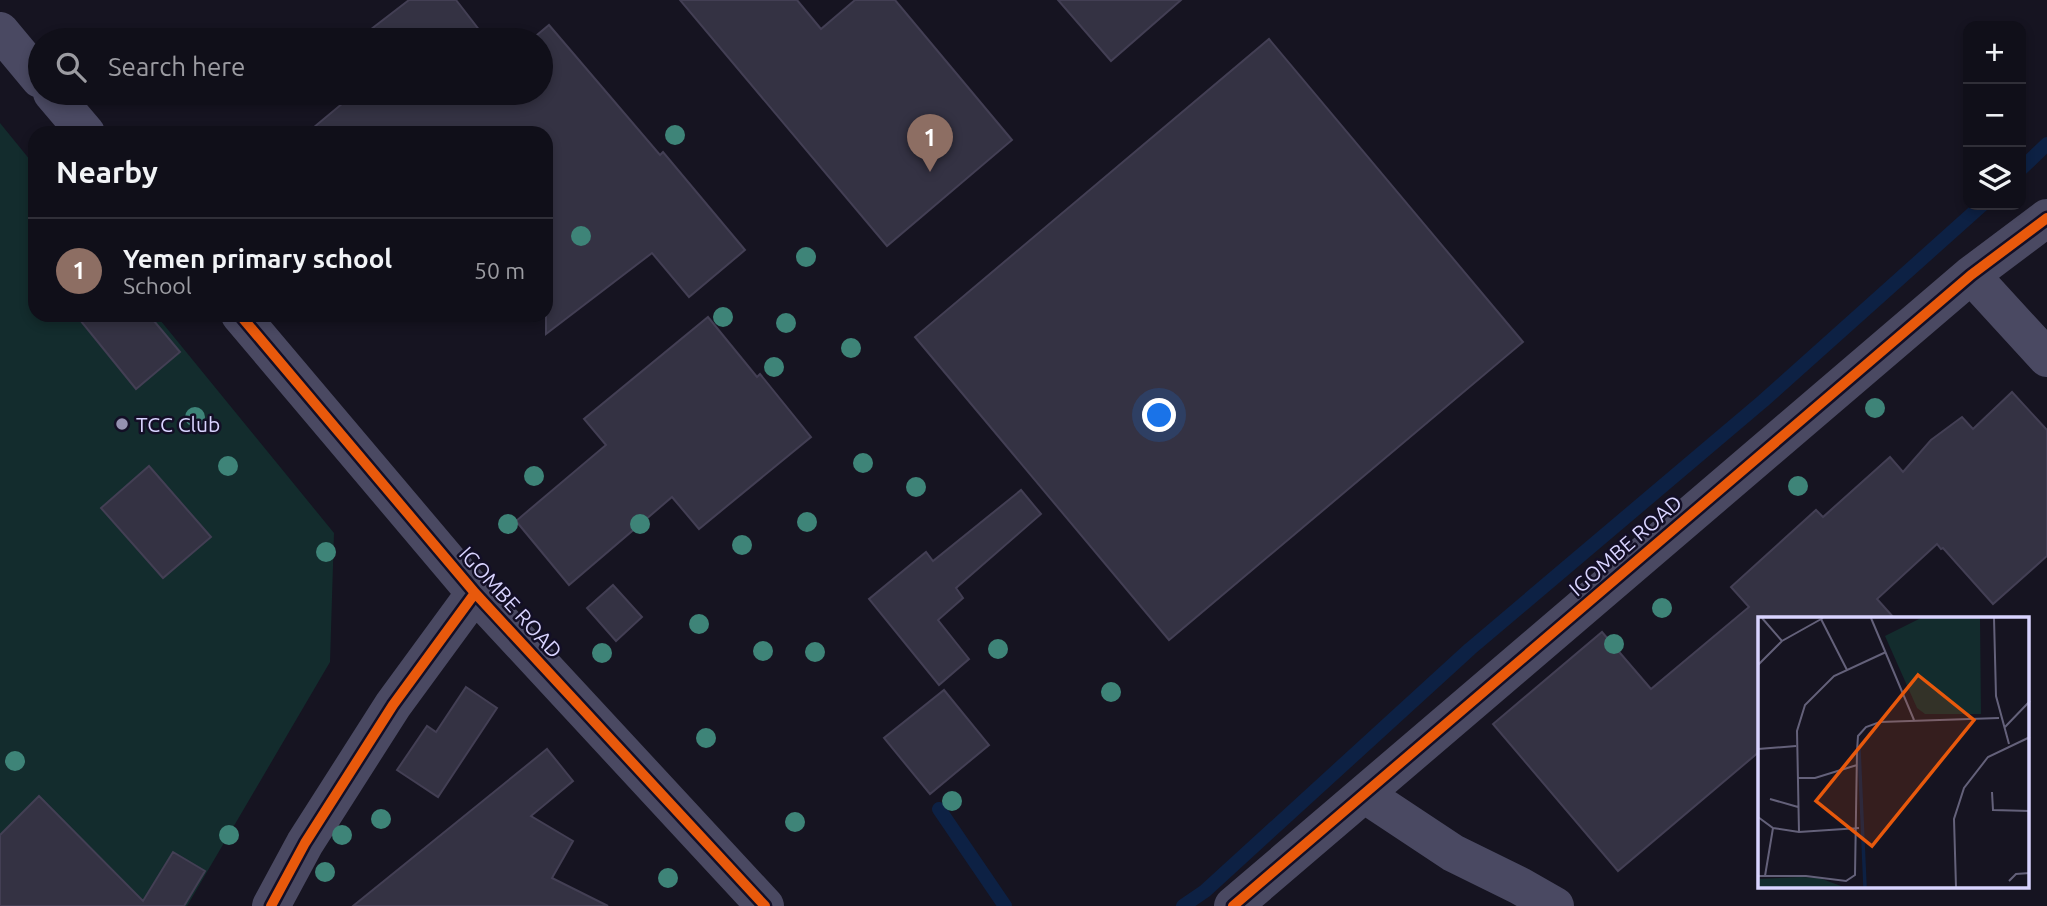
<!DOCTYPE html>
<html lang="en">
<head>
<meta charset="utf-8">
<style>
	:root { --surface:#100f19; --page:#191822; --text:#f1f3f6; --muted:#9c9ca2; --line:#302f38; --accent:#b45309 }
	body { margin:0; font-family:Ubuntu,sans-serif; background:var(--page); color:var(--text) }
	.controls { position:absolute; right:21px; top:21px; display:grid; overflow:hidden; border-radius:14px; box-shadow:0 4px 10px #0003 }
	.controls button { width:63px; height:63px; display:grid; place-items:center; padding:0; border:0; border-bottom:2px solid var(--line); background:var(--surface); color:var(--text); font:35px sans-serif }
	.you { position:absolute; left:1160px; top:416px; width:24px; height:24px; margin:-18px; border:5px solid #fff; border-radius:50%; background:#1a73e8; box-shadow:0 0 0 10px #1a73e833 }
	.badge { display:grid; place-items:center; width:46px; height:46px; border-radius:50%; background:var(--accent); color:#fff; font-size:23px; font-weight:700 }
	.pin { position:absolute; translate:-50% -58px; filter:drop-shadow(0 2px 4px #0008) }
	.pin::after { content:''; position:absolute; top:37px; width:24px; height:21px; background:inherit; clip-path:polygon(0 0,100% 0,50% 100%) }
	.list { margin:0; padding:0; list-style:none }
	h2 { display:flex; justify-content:space-between; align-items:center; height:91px; margin:0; padding:0 28px; font-size:30px }
	h2 small { font-size:23px; font-weight:400; color:var(--muted) }
	.list li { display:grid; grid-template-columns:46px 1fr auto; gap:21px; align-items:center; box-sizing:border-box; height:105px; padding:0 28px; border-top:2px solid var(--line) }
	.list b { display:block; font-size:26px; white-space:nowrap }
	.list p { margin:0; font-size:23px; white-space:nowrap; color:var(--muted) }
	.list em { font-size:23px; font-style:normal; color:var(--muted) }
	.icon { flex:none; width:38px; height:38px; fill:none; stroke:currentColor; stroke-width:2; stroke-linecap:round; stroke-linejoin:round }
	.map { position:relative; flex:none; width:2047px; height:906px; overflow:hidden }
	.search { position:absolute; background:var(--surface); box-shadow:0 4px 10px #0003; left:28px; top:28px; width:525px; height:77px; display:flex; align-items:center; gap:18px; box-sizing:border-box; padding:0 24px; border-radius:38px; color:var(--muted); font-size:26px }
	.panel { position:absolute; background:var(--surface); box-shadow:0 4px 10px #0003; left:28px; top:126px; width:525px; height:196px; border-radius:21px }
	.map>svg:first-child { display:block }
	.green { fill:#132c2d }
	.lines { fill:none; stroke-linecap:round; stroke-linejoin:round }
	.stream { stroke:#0d2144; stroke-width:14 }
	.building { fill:#343243; stroke:#433f54; stroke-width:2 }
	.minor { stroke:#4a4962; stroke-width:38 }
	.cycleway-casing { stroke:#130f26; stroke-width:15 }
	.cycleway { stroke:#e8590c; stroke-width:10 }
	.tree { fill:#3e8478 }
	.poi-dot { fill:#9591b1; stroke:#130f26; stroke-width:2.5 }
	.labels { text-anchor:middle; dominant-baseline:central; stroke-width:5; stroke-linejoin:round; paint-order:stroke }
	.poi-label { font-size:21px; fill:#d9d4ff; stroke:#130f26; text-anchor:start }
	.street-label { font-size:21px; fill:#d9d4ff; stroke:#130f26 }
	.inset-river { fill:none; stroke:#0d2144; stroke-width:3.5 }
	.inset-road { fill:none; stroke:#64617a; stroke-width:2 }
	.view { fill:#e8590c; fill-opacity:0.15; stroke:#e8590c; stroke-width:3.5 }
	.inset-edge { fill:none; stroke:#d9d4ff; stroke-width:3.5 }
</style>
</head>
<body>
<div class="map">
<svg width="2047" height="906" viewBox="0 0 2047 906">
	<rect width="100%" height="100%" fill="#161421"/>
	<path class="green" d="M0 123 35 166V315H156L334 533 330 662 187 906H0Z"/>
	<g class="lines">
		<path class="stream" d="M2021 169 2047 144
			M939 809 1005 906
			M1183 906 1205 891 1470 649 1763 401 1982 205"/>
	</g>
	<path class="building" d="M409 0H456L487 40H357Z
		M680 0H797L821 29 855 0H895L1012 140 887 246Z
		M1058 0H1181L1111 61Z
		M549 25 660 155 663 152 745 250 689 297 652 253 546 334V133H307L355 93H541V40H531Z
		M1269 39 1523 342 1169 640 915 337Z
		M76 315H149L180 352 136 389Z
		M708 317 757 377 760 374 811 437 699 529 672 497 569 585 516 521 606 445 584 419Z
		M2012 392 2047 430V556L1993 604 1943 548 1941 549 1937 544 1877 599 1895 619 1760 618V751L1618 871 1493 724 1602 632 1651 689 1749 607 1731 587 1816 510 1823 517 1890 457 1903 472 1931 440 1962 417 1973 429Z
		M149 466 211 537 163 578 101 508Z
		M1021 490 1041 514 956 588 963 598 938 620 969 659 939 685 869 599 926 552 933 561Z
		M613 585 642 617 616 641 587 608Z
		M466 687 497 708 438 797 397 770 427 726 436 732Z
		M944 690 989 745 930 794 884 738Z
		M547 749 573 781 531 816 573 841 552 878 608 906H353Z
		M39 796 143 901 173 852 205 871 184 906H0V835Z"/>
	<g class="lines">
		<path class="minor" d="M0 31 40 79
			M52 93 86 133
			M1971 275 2047 358
			M240 315 475 593 765 906
			M1364 794 1453 853 1520 886 1555 906
			M271 906 305 843 393 705 475 593
			M1233 906 1971 275 2047 218"/>
		<defs>
			<path id="cycleway" d="M240 315 475 593 765 906
				M271 906 305 843 393 705 475 593
				M1233 906 1971 275 2047 218"/>
		</defs>
		<use href="#cycleway" class="cycleway-casing"/>
		<use href="#cycleway" class="cycleway"/>
	</g>
	<g class="tree">
		<circle cx="675" cy="135" r="10"/>
		<circle cx="581" cy="236" r="10"/>
		<circle cx="806" cy="257" r="10"/>
		<circle cx="723" cy="317" r="10"/>
		<circle cx="786" cy="323" r="10"/>
		<circle cx="851" cy="348" r="10"/>
		<circle cx="774" cy="367" r="10"/>
		<circle cx="1875" cy="408" r="10"/>
		<circle cx="195" cy="417" r="10"/>
		<circle cx="863" cy="463" r="10"/>
		<circle cx="228" cy="466" r="10"/>
		<circle cx="534" cy="476" r="10"/>
		<circle cx="1798" cy="486" r="10"/>
		<circle cx="916" cy="487" r="10"/>
		<circle cx="807" cy="522" r="10"/>
		<circle cx="508" cy="524" r="10"/>
		<circle cx="640" cy="524" r="10"/>
		<circle cx="742" cy="545" r="10"/>
		<circle cx="326" cy="552" r="10"/>
		<circle cx="1662" cy="608" r="10"/>
		<circle cx="699" cy="624" r="10"/>
		<circle cx="1614" cy="644" r="10"/>
		<circle cx="998" cy="649" r="10"/>
		<circle cx="763" cy="651" r="10"/>
		<circle cx="815" cy="652" r="10"/>
		<circle cx="602" cy="653" r="10"/>
		<circle cx="1111" cy="692" r="10"/>
		<circle cx="706" cy="738" r="10"/>
		<circle cx="15" cy="761" r="10"/>
		<circle cx="952" cy="801" r="10"/>
		<circle cx="381" cy="819" r="10"/>
		<circle cx="795" cy="822" r="10"/>
		<circle cx="229" cy="835" r="10"/>
		<circle cx="342" cy="835" r="10"/>
		<circle cx="325" cy="872" r="10"/>
		<circle cx="668" cy="878" r="10"/>
	</g>
	<circle class="poi-dot" cx="122" cy="424" r="7"/>
	<g class="labels">
		<g class="poi-label">
			<text x="136" y="424">TCC Club</text>
		</g>
		<g class="street-label">
			<text transform="translate(1625 545) rotate(-41)">IGOMBE ROAD</text>
			<text transform="translate(511 602) rotate(48)">IGOMBE ROAD</text>
		</g>
	</g>
	<g transform="translate(1758 617)">
		<rect width="271" height="271" fill="#161421"/>
		<path d="M163 1H222L223 97H167L159 91 127 19ZM43 260 61 261 86 270H0V262Z" fill="#132c2d"/>
		<path class="inset-river" d="M101 132 107 270"/>
		<path class="inset-road" d="M4 1 24 24M113 1 156 103M236 1 238 79 251 127M63 2 89 53M0 48 24 24 65 1M246 111 272 84M0 132 38 129M39 161H57L99 148M234 175 235 193 272 194M12 182 40 190M0 200 15 211 41 215 101 211M41 215 39 114 47 88 76 59 128 35M0 259H48L88 264 97 258 99 134 100 119 108 110 122 105 241 101M7 259 15 211M251 264 258 257 272 256M198 270 196 202 206 171 230 140 272 120"/>
		<path class="view" d="M160 58 216 103 114 229 58 184Z"/>
		<rect width="271" height="271" class="inset-edge"/>
	</g>
</svg>
<div class="controls">
<button>+</button>
<button>−</button>
<button><svg class="icon" aria-label="layers" viewBox="0 0 24 24"><path d="M12 4l9 5-9 5-9-5zM3 14l9 5 9-5"/></svg></button>
</div>
<div class="you"></div>
<div class="pin badge" style="left:930px;top:172px;background:#8d6e63">1</div>
<div class="search"><svg class="icon" aria-label="search" viewBox="0 0 24 24"><circle cx="10" cy="10" r="6"/><path d="M15 15l6 6"/></svg>Search here</div>
<section class="panel">
<h2>Nearby<small></small></h2>
<ul class="list">
<li><span class="badge" style="background:#8d6e63">1</span><div><b>Yemen primary school</b><p>School</p></div><em>50 m</em></li>
</ul>
</section>
</div>
</body>
</html>
